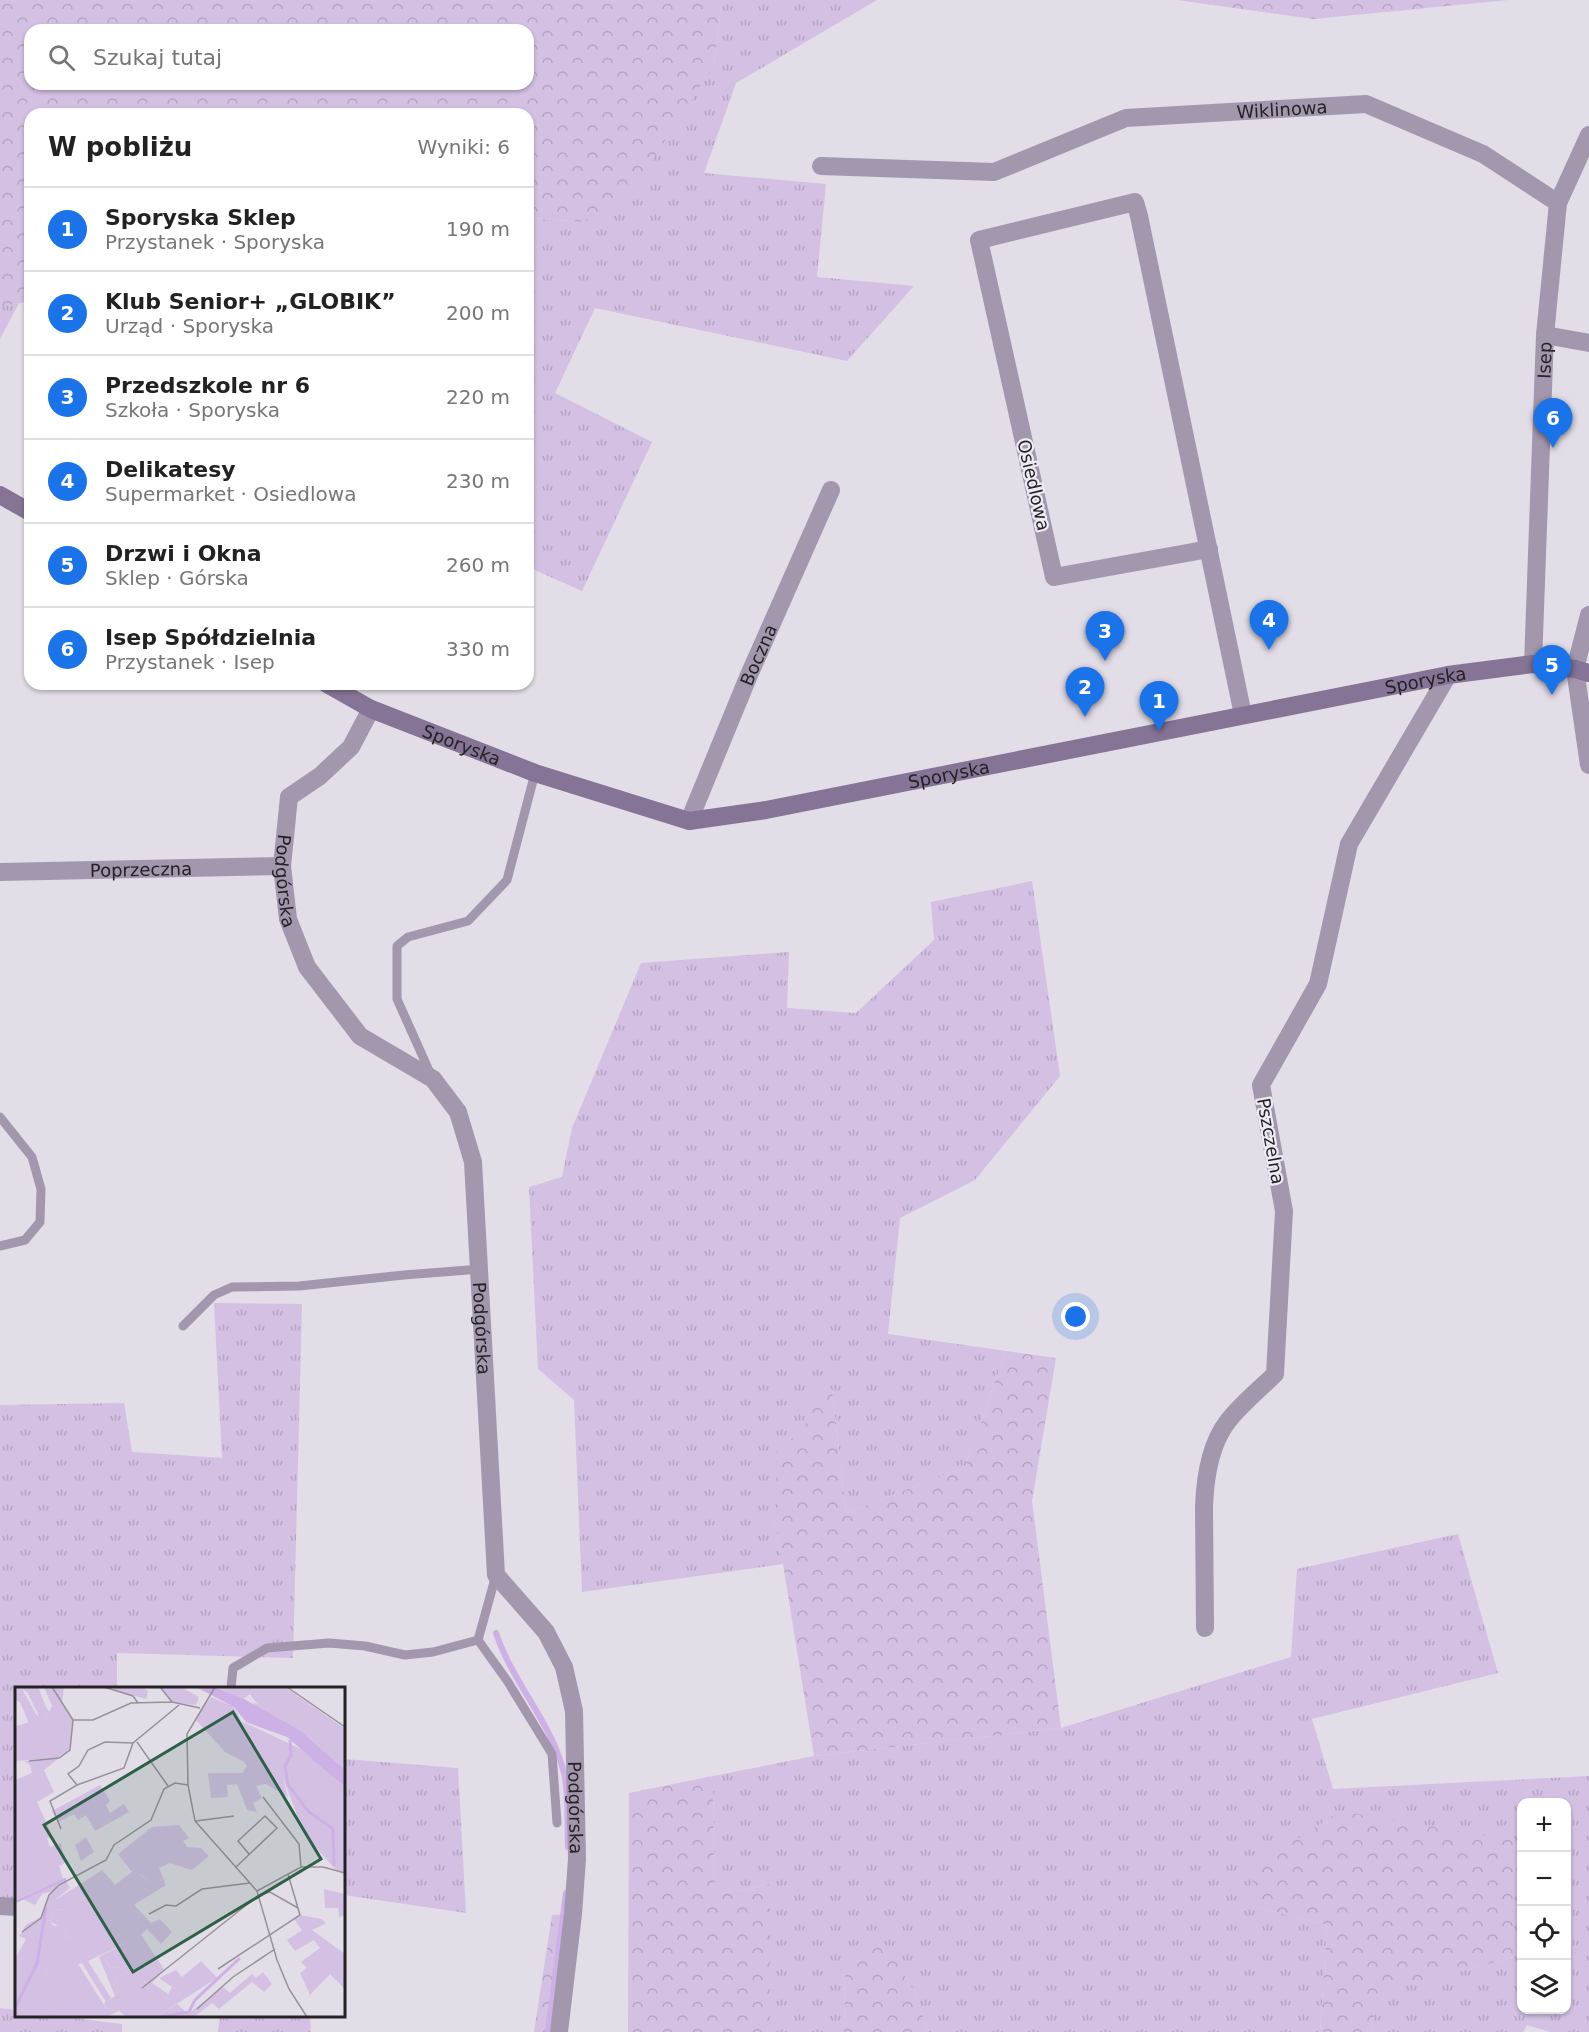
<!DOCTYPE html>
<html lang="pl">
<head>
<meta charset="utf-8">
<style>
	:root { --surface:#fff; --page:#f2f2f2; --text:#222; --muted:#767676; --line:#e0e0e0; --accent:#1a73e8 }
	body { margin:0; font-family:"DejaVu Sans",sans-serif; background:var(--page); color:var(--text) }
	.controls { position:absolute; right:18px; bottom:18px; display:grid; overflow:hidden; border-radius:12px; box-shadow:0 2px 4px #0004 }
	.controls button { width:54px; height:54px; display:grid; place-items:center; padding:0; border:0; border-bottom:2px solid var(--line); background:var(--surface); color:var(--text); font:30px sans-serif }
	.you { position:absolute; left:1076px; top:1317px; width:21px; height:21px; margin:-15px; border:4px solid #fff; border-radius:50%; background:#1a73e8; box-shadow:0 0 0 9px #1a73e833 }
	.badge { display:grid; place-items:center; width:39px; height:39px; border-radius:50%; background:var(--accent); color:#fff; font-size:20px; font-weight:700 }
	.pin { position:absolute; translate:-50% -50px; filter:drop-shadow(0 2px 3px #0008) }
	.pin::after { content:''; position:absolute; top:32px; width:21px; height:18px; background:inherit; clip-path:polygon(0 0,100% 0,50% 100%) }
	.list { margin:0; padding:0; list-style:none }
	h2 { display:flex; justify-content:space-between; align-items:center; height:78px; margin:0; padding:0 24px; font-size:26px }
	h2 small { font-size:20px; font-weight:400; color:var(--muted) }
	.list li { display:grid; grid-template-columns:39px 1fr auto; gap:18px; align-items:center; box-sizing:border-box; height:84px; padding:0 24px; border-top:2px solid var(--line) }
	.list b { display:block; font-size:22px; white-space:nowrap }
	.list p { margin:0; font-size:20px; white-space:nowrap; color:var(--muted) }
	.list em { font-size:20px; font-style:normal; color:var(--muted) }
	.icon { flex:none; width:33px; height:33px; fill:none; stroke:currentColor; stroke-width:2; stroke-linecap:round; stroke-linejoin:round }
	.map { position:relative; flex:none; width:1589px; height:2032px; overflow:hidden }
	.search { position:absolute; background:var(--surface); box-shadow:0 2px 4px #0004; left:24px; top:24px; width:510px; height:66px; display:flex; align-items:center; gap:15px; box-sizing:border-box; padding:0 21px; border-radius:18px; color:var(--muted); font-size:22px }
	.panel { position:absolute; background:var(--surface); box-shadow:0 2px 4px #0004; left:24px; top:108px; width:510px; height:582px; border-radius:18px }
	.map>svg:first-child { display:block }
	.grass { fill:url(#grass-tufts); fill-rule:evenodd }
	.forest { fill:url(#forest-crowns); fill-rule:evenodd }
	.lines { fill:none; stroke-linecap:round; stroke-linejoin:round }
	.stream { stroke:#cdb0e5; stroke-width:6 }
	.lane { stroke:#a397ae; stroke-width:9 }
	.street { stroke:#a397ae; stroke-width:18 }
	.secondary { stroke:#857495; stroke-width:18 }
	.labels { text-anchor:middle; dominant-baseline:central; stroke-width:4.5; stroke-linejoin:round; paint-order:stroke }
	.street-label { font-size:18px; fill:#242225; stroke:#efeaf4 }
	.inset-river { fill:none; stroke:#cdb0e5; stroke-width:3 }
	.inset-road { fill:none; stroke:#969299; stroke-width:1.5 }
	.view { fill:#2d6147; fill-opacity:0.15; stroke:#2d6147; stroke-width:3 }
	.inset-edge { fill:none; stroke:#242225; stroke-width:3 }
</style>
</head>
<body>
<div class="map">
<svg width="1589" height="2032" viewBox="0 0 1589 2032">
	<defs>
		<pattern id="grass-tufts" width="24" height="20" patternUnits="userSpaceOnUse" patternTransform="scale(1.5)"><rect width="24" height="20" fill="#d3c0e3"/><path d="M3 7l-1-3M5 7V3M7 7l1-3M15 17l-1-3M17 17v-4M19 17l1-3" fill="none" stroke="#b5a5c3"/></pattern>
		<pattern id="forest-crowns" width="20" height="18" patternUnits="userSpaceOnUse" patternTransform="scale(1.5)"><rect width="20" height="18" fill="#d3c0e3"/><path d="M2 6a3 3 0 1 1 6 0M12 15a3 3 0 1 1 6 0" fill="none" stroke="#b5a5c3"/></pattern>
	</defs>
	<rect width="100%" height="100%" fill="#e2dde7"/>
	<path class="grass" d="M722 0H877L736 83 704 173 826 184 817 277 914 286 847 361 595 308 555 393 652 442 582 591 528 567V220L529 218 583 222 714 65Z
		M19 303 0 339V307Z
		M1032 881 1060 1076 975 1180 900 1218 888 1334 1006 1351 965 1467 846 1513 832 1389 805 1431 775 1523 783 1564 582 1592 574 1400 538 1369 529 1187 562 1177 572 1128 641 963 789 952 787 1008 856 1013 934 940 931 902Z
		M214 1303 302 1304 293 1658 117 1653V1688H16V1907L0 1906V1405L124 1403 132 1452 222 1458Z
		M1458 1534 1498 1673 1312 1719 1333 1789 1589 1776V2032H1550L1527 2025 1523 2032H1372L1376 1994 1513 1957 1248 1905 1327 1925 1320 2032H929L914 1991 845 1967 844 2032H770V1884L714 1895 713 1776 814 1756 1061 1728 1291 1657 1297 1569ZM1522 1802H1566V2010H1522Z
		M344 1759 458 1768 466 1913 344 1895Z
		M0 2008 16 2010V2016H57L122 2024V2032H0Z
		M220 2016H310L311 2032H218Z"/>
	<path class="forest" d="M0 0H722L714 65 637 184 583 222 529 218 528 114H30V301L0 307ZM30 30H528V84H30Z
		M1177 0H1508L1314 19Z
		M1006 1351 1056 1358 1032 1501 1061 1728 814 1756 783 1564 775 1523 777 1447 805 1431 810 1386 832 1389 846 1513 965 1467Z
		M713 1776 714 1895 770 1884V2032H628L629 1793Z
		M1340 1811 1517 1841 1513 1957 1377 1994 1372 2032H1320L1327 1925 1248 1905 1256 1866Z
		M573 1914 559 2032H534L552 1915Z
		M882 1939 914 1991 929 2032H844L845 1967Z"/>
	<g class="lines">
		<path class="stream" d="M496 1633C512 1682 552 1723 564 1773 569 1792 567 1826 568 1847
			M548 2032 566 1893"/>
		<path class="lane" d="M431 1075 397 999V946L408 937 468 921 507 880 535 773
			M0 1117 32 1157 41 1189 40 1222 25 1240 0 1246
			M183 1326 214 1295 232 1287 299 1286 404 1275 481 1269
			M478 1640 508 1682 552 1754 557 1823
			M231 1688 233 1668 267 1648 329 1643 365 1646 405 1655 433 1652 478 1640 496 1575"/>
		<g class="street">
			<path id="s1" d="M821 166 994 172 1126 118 1366 104 1483 154 1558 203"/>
			<path d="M1545 335 1589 343"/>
			<path d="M1209 549 1054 577 979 240 1135 202 1139 216 1243 715"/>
			<path d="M1589 615 1575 669 1589 765"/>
			<path id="s2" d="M1533 664 1545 335 1558 203 1589 135"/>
			<path id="s3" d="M371 709 351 747 320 776 289 797 282 866 288 919 307 967 360 1036 433 1079 458 1112 473 1162 496 1575 546 1632 564 1667 574 1711 577 1859 573 1914 559 2032"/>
			<path id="s4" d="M689 821 749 675 831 490"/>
			<path id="s5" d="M0 872 282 866"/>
			<path d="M1205 1628 1204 1507C1205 1478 1210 1444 1228 1421 1241 1404 1260 1389 1275 1374L1284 1211 1261 1085 1318 984 1349 844 1448 675"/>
			<path d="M0 1906 16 1907"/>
		</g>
		<g class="secondary">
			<path d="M0 495 30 512"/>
			<path id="s6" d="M327 684 371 709 535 773 689 821 766 810 1448 675 1533 664 1575 669 1589 673"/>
		</g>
	</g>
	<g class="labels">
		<g class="street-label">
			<text stroke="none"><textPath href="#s1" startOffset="472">Wiklinowa</textPath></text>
			<text stroke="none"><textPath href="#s2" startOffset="304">Isep</textPath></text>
			<text transform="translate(1034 485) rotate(77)">Osiedlowa</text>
			<text stroke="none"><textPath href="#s4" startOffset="180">Boczna</textPath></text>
			<text stroke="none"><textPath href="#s6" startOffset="1138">Sporyska</textPath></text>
			<text stroke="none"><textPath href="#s6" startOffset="148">Sporyska</textPath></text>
			<text stroke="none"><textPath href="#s6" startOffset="652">Sporyska</textPath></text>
			<text stroke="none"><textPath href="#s5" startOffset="141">Poprzeczna</textPath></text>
			<text stroke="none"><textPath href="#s3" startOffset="207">Podgórska</textPath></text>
			<text transform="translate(1271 1141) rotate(80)">Pszczelna</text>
			<text stroke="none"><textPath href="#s3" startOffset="729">Podgórska</textPath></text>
			<text stroke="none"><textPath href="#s3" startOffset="1233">Podgórska</textPath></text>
		</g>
	</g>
	<g transform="translate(15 1687)">
		<rect width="330" height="330" fill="#e2dde7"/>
		<path d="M101 0H127L133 4 131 12 98 3ZM145 0H166L184 10 181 18 157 15ZM7 2 28 39H32L31 20 49 46 44 71 29 83 39 105 22 115 37 149 32 152 35 160 46 156 50 176 44 179 48 192 0 213V93L17 86 15 78 9 74 32 72 30 61 23 58 5 15 0 13V7ZM193 86H227L230 91 267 88 273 110 251 97 241 99 247 111 238 116 242 125 232 123 222 97 212 98 213 110 196 111ZM85 98 95 114 91 118 95 126 109 117 114 125 80 144 71 128 63 133 59 127 43 135 37 124ZM164 138 174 151 168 154 172 160 186 161 194 169 177 183 155 176 144 181 149 193 136 196 125 187 135 179 116 184 103 167 137 140ZM71 150 79 165 66 174 60 158ZM93 190 136 236 145 232 157 245 146 257 132 242 126 248 149 282 137 296 153 307 157 300 144 291 161 283 167 290 186 274 202 291 141 330H112L104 324 90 330H29L43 307 38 291 31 284 33 276 51 268 49 261 70 247 49 252 51 242 35 235 40 223 51 222 86 201 82 196ZM113 255 110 263 90 272 96 281 115 279 116 284 99 291 107 308 129 294 133 301 91 321 63 277 67 276 91 315 96 311 73 274ZM51 194 55 201 37 215H31L37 204 27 207 20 218 7 212ZM309 202 330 207V228L324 230 323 221H310ZM285 228 306 232 311 236 297 243 330 267V302L315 287 295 308 285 286 292 281 286 275 305 261 299 253 280 264 272 253 287 243 279 232Z" fill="#d3c0e3" fill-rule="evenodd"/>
		<path d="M0 0H23L31 20 32 39H28L32 53 21 38 23 27 12 5 7 2 0 7ZM29 0H49L47 17 58 33 55 63 44 69 49 46H41L33 27 37 19ZM203 0H270L330 42V83L286 44 240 20 238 15 243 18 235 7 227 13ZM196 10 219 20 226 34 290 64 330 100V186L321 183 289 147 267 88 252 94 230 91 227 86 232 79 228 74 210 65 180 32ZM15 35 23 58 34 61 38 71 0 74 1 39ZM127 177 135 179 125 188 136 196 149 193 151 198 117 219 100 198ZM87 183 93 190 82 196 86 201 51 222 40 223 35 235 39 239 52 237 49 252 70 247 74 252 49 261 52 268 33 276 31 284 38 291 61 281 69 295 43 307 29 330H0V272L11 252 4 249 11 238 26 230 31 215H37ZM83 212 87 214 77 234 72 238 59 236 68 221ZM115 245 125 250 132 268 121 274 109 263 90 273 96 281 115 279 116 284 99 291 107 307 129 294 133 301 112 319 102 317 91 321 89 316 100 309 84 270 113 255 111 246ZM248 285 257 297 249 305 237 295 204 322 197 316 179 330H141L162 317 173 327 208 300 215 306 237 287 241 291Z" fill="#d3c0e3"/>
		<path d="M160 0 180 9 175 17 156 7Z" fill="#d3c0e3"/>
		<path d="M181 0H200L231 13 286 44 330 83V100L272 50 231 35 219 20Z" fill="#cdb0e5"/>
		<path class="inset-river" d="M275 53 276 68 270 79 273 98 294 125 318 142 319 179M0 215 51 192M0 321 22 276 31 220M145 330 174 325 180 313 225 271"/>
		<path class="inset-road" d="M37 0 58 33M89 0 118 9 123 16M145 0 157 15M200 0 172 47 173 98 180 134 242 204 262 273 274 302 292 330M272 0 330 40M58 33H78L116 16 157 15 185 21M122 55 153 99M14 74 44 71 55 63 58 33M62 98 53 87 64 79 73 63 90 55 118 56M248 110 284 157 286 180M181 134 219 129M46 142 35 114 62 98 109 81 118 56 164 18M221 180 261 142 262 141 250 129 223 154 234 167M242 204 286 180H308L330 186M134 227 151 218 161 219 187 202 235 196M7 245 26 231 34 208 44 198 91 173 99 158 136 133 149 102 160 96 173 98M203 282 285 228 273 187M127 301 244 208 255 205 283 221M182 322 218 290 260 262"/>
		<path class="view" d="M218 25 306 172 118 285 29 138Z"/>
		<rect width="330" height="330" class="inset-edge"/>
	</g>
</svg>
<div class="controls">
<button>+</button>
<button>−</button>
<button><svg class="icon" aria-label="locate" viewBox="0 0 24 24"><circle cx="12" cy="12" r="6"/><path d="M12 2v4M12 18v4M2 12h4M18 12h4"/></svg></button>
<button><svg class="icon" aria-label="layers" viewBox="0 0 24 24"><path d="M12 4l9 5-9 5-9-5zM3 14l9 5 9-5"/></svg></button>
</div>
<div class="you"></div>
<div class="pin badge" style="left:1159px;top:731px">1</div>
<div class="pin badge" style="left:1085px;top:717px">2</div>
<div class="pin badge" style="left:1105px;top:661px">3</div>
<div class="pin badge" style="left:1269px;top:650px">4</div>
<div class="pin badge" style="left:1552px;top:695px">5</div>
<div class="pin badge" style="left:1553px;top:448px">6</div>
<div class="search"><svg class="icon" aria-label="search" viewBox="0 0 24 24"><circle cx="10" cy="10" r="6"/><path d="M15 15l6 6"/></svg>Szukaj tutaj</div>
<section class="panel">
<h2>W pobliżu<small>Wyniki: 6</small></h2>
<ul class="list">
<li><span class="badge">1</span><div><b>Sporyska Sklep</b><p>Przystanek · Sporyska</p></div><em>190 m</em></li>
<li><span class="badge">2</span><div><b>Klub Senior+ „GLOBIK”</b><p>Urząd · Sporyska</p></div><em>200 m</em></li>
<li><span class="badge">3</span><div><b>Przedszkole nr 6</b><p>Szkoła · Sporyska</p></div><em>220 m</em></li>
<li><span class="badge">4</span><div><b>Delikatesy</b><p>Supermarket · Osiedlowa</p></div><em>230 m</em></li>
<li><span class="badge">5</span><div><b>Drzwi i Okna</b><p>Sklep · Górska</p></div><em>260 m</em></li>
<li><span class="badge">6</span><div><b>Isep Spółdzielnia</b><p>Przystanek · Isep</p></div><em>330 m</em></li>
</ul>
</section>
</div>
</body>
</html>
